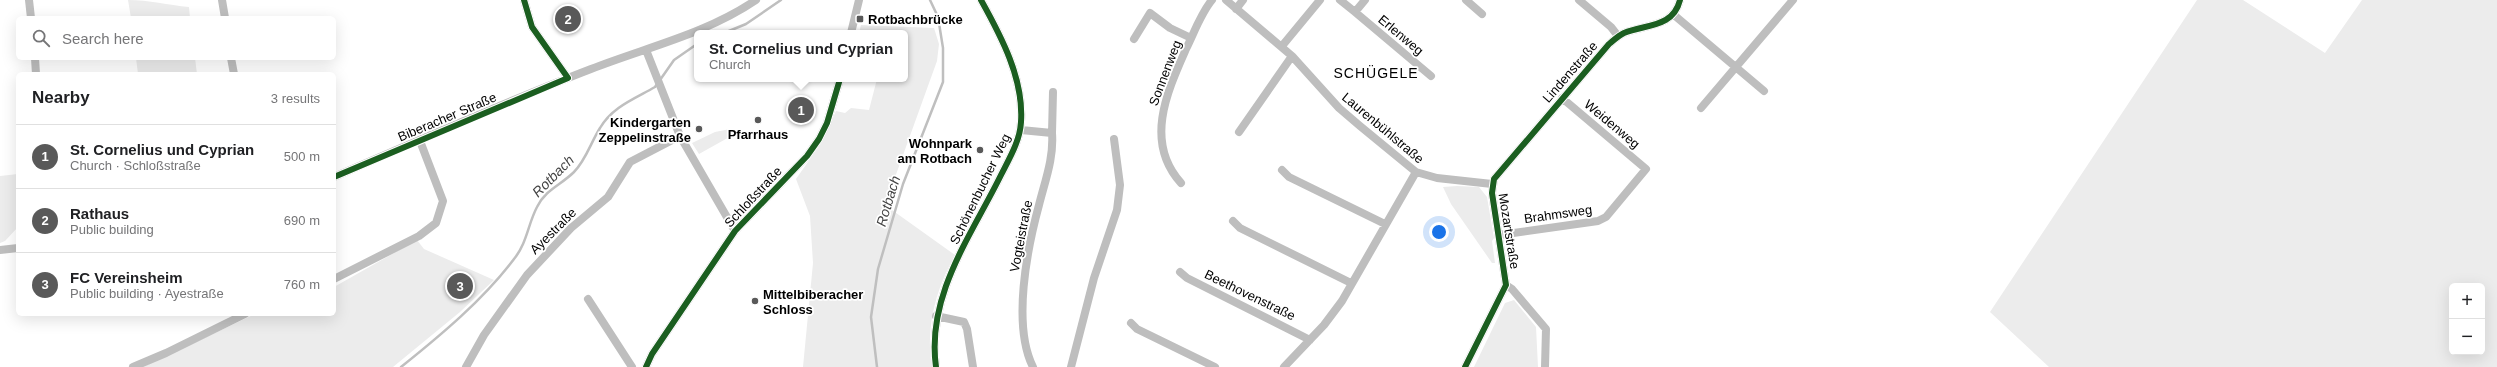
<!DOCTYPE html>
<html lang="en">
<head>
<meta charset="utf-8">
<style>
	:root { --surface:#fff; --page:#f2f2f2; --text:#202124; --muted:#757577; --line:#e0e0e0; --accent:#595959 }
	body { margin:0; font-family:Arial,sans-serif; background:var(--page); color:var(--text) }
	.controls { position:absolute; right:12px; bottom:12px; display:grid; overflow:hidden; border-radius:6px; box-shadow:0 4px 16px #0002 }
	.controls button { width:36px; height:36px; display:grid; place-items:center; padding:0; border:0; border-bottom:1px solid var(--line); background:var(--surface); color:var(--text); font:20px sans-serif }
	.you { position:absolute; left:1439px; top:232px; width:14px; height:14px; margin:-10px; border:3px solid #fff; border-radius:50%; background:#1a73e8; box-shadow:0 0 0 6px #1a73e833 }
	.badge { display:grid; place-items:center; width:26px; height:26px; border-radius:50%; background:var(--accent); color:#fff; font-size:13px; font-weight:700 }
	.pin { position:absolute; translate:-50% -50%; border:2px solid #fff; box-shadow:0 1px 4px #0006 }
	.popup { position:absolute; left:694px; top:30px; width:214px; height:52px; box-sizing:border-box; display:grid; place-content:center; border-radius:6px; background:var(--surface); filter:drop-shadow(0 1px 3px #0005); font-size:13px; white-space:nowrap; color:var(--muted) }
	.popup b { font-size:15px; color:var(--text) }
	.popup::after { content:''; position:absolute; left:50%; top:100%; margin-left:-8px; border:8px solid transparent; border-top-color:var(--surface) }
	.list { margin:0; padding:0; list-style:none }
	h2 { display:flex; justify-content:space-between; align-items:center; height:52px; margin:0; padding:0 16px; font-size:17px }
	h2 small { font-size:13px; font-weight:400; color:var(--muted) }
	.list li { display:grid; grid-template-columns:26px 1fr auto; gap:12px; align-items:center; box-sizing:border-box; height:64px; padding:0 16px; border-top:1px solid var(--line) }
	.list b { display:block; font-size:15px; white-space:nowrap }
	.list p { margin:0; font-size:13px; white-space:nowrap; color:var(--muted) }
	.list em { font-size:13px; font-style:normal; color:var(--muted) }
	.icon { flex:none; width:22px; height:22px; fill:none; stroke:currentColor; stroke-width:2; stroke-linecap:round; stroke-linejoin:round }
	.map { position:relative; flex:none; width:2497px; height:367px; overflow:hidden }
	.search { position:absolute; background:var(--surface); box-shadow:0 4px 16px #0002; left:16px; top:16px; width:320px; height:44px; display:flex; align-items:center; gap:10px; box-sizing:border-box; padding:0 14px; border-radius:6px; color:var(--muted); font-size:15px }
	.panel { position:absolute; background:var(--surface); box-shadow:0 4px 16px #0002; left:16px; top:72px; width:320px; height:244px; border-radius:6px }
	.map>svg:first-child { display:block }
	.green { fill:#ececec; fill-rule:evenodd }
	.lines { fill:none; stroke-linecap:round; stroke-linejoin:round }
	.stream { stroke:#bfbfbf; stroke-width:2.5 }
	.minor { stroke:#bebebe; stroke-width:8 }
	.cycleway-casing { stroke:#fff; stroke-width:8 }
	.cycleway { stroke:#1b5e20; stroke-width:6 }
	.poi-dot { fill:#595959; stroke:#fff; stroke-width:1.5 }
	.labels { text-anchor:middle; dominant-baseline:central; stroke-width:3.5; stroke-linejoin:round; paint-order:stroke }
	.poi-label { font-size:13px; font-weight:bold; fill:#000; stroke:#fff; text-anchor:start }
	.street-label { font-size:13px; fill:#000; stroke:#fff }
	.neighbourhood-label { font-size:14px; letter-spacing:1px; fill:#000; stroke:#fff }
	.water-label { font-size:14px; font-style:italic; fill:#444; stroke:#fff }
</style>
</head>
<body>
<div class="map">
<svg width="2497" height="367" viewBox="0 0 2497 367">
	<rect width="100%" height="100%" fill="#fff"/>
	<path class="green" d="M128 0C149 0 168 5 189 7L190 18H131Z
		M2197 0H2243L2325 53 2362 0H2497V367H2049L1990 312ZM2452 286H2482V352H2452Z
		M861 25 934 28 939 44 937 61 885 205 955 255C936 289 925 328 932 367H803L813 263 810 216 796 179 822 142 836 111 845 113 851 108 869 110 877 79H905V33H859Z
		M136 58H195L197 74H138Z
		M730 129 733 135 699 154 692 143 715 132Z
		M18 174V227L5 241 0 243V176Z
		M1457 186 1479 187 1487 197 1494 238 1492 241 1495 263H1492L1451 204 1443 187Z
		M417 240 424 249 494 280 460 312 393 367H143L255 314H334V287Z
		M1514 300 1536 327 1538 367H1474L1505 303Z"/>
	<g class="lines">
		<path class="stream" d="M724 33 746 24 781 0
			M660 80 674 60 697 44
			M401 367C441 335 483 300 514 259 527 243 528 224 537 207 545 190 561 185 574 172 586 160 591 142 600 128 612 107 634 99 655 87L657 84
			M877 367 871 317 878 269 903 184 943 82V48L938 17 930 0"/>
		<path class="minor" d="M29 0 31 18
			M222 0 225 18
			M524 0 532 27 568 78
			M1226 0 1292 56 1339 108 1360 126 1416 172 1437 178 1492 184
			M1340 0 1355 12 1365 0
			M1466 0 1482 14
			M1579 0 1611 27 1618 36
			M1236 9 1243 0
			M1355 12 1431 76
			M1674 15 1764 91
			M851 33 859 0
			M1134 39 1150 13 1170 28 1191 38
			M1282 46 1320 0
			M646 50 680 136 735 231
			M35 58 36 74
			M231 58 234 74
			M1701 108 1793 0
			M1021 130 1052 133C1054 158 1045 181 1039 205 1027 249 1012 325 1033 367
			M1239 132 1292 56
			M1052 133 1053 92
			M1282 170 1289 177 1385 224
			M334 177C419 140 505 102 591 69 647 47 706 34 756 0
			M1181 183C1144 142 1167 92 1186 49 1194 33 1201 13 1212 0
			M1233 221 1240 228 1351 283
			M1499 235 1598 221 1606 217 1646 169 1562 98
			M0 250 18 248
			M1180 272 1187 278 1310 340
			M334 279 419 236 436 223 443 201 420 141
			M1506 285 1512 289 1546 329 1545 367
			M588 299 632 367
			M936 316 964 322 967 329 973 367
			M1131 323 1137 329 1215 367
			M133 367 166 353 245 314
			M466 367 484 335 527 275 571 228 608 197 630 162 680 136
			M646 367 652 354 735 231 807 156 819 139 827 123 840 79
			M936 367C926 296 971 236 1001 175 1009 159 1020 141 1021 122 1024 79 1001 36 981 0
			M1071 367 1094 278 1117 210 1120 185 1114 139
			M1284 367 1324 325 1342 301 1416 172
			M1465 367 1506 285 1492 193 1494 179 1609 44C1614 40 1618 36 1624 33 1646 24 1673 28 1680 0"/>
		<defs>
			<path id="cycleway" d="M334 177 568 78 532 27 524 0
				M646 367 652 354 735 231 807 156 819 139 827 123 840 79
				M936 367C926 296 971 236 1001 175 1009 159 1020 141 1021 122 1024 79 1001 36 981 0
				M1465 367 1506 285 1492 193 1494 179 1609 44C1614 40 1618 36 1624 33 1646 24 1673 28 1680 0"/>
		</defs>
		<use href="#cycleway" class="cycleway-casing"/>
		<use href="#cycleway" class="cycleway"/>
	</g>
	<g class="poi-dot">
		<rect x="856" y="15" width="8" height="8" rx="2"/>
		<circle cx="758" cy="120" r="4"/>
		<circle cx="699" cy="129" r="4"/>
		<circle cx="980" cy="150" r="4"/>
		<circle cx="755" cy="301" r="4"/>
	</g>
	<g class="labels">
		<g class="poi-label">
			<text x="868" y="19">Rotbachbrücke</text>
			<text x="691" y="122" text-anchor="end">Kindergarten<tspan x="691" dy="15">Zeppelinstraße</tspan></text>
			<text x="758" y="134" text-anchor="middle">Pfarrhaus</text>
			<text x="972" y="143" text-anchor="end">Wohnpark<tspan x="972" dy="15">am Rotbach</tspan></text>
			<text x="763" y="294">Mittelbiberacher<tspan x="763" dy="15">Schloss</tspan></text>
		</g>
		<g class="street-label">
			<text transform="translate(1401 35) rotate(40)">Erlenweg</text>
			<text transform="translate(1570 72) rotate(-49)">Lindenstraße</text>
			<text transform="translate(1165 73) rotate(-69)">Sonnenweg</text>
			<text transform="translate(447 117) rotate(-23)">Biberacher Straße</text>
			<text transform="translate(1612 124) rotate(40)">Weidenweg</text>
			<text transform="translate(1383 128) rotate(40)">Laurenbühlstraße</text>
			<text transform="translate(980 189) rotate(-64)">Schönenbucher Weg</text>
			<text transform="translate(753 197) rotate(-47)">Schloßstraße</text>
			<text transform="translate(1558 214) rotate(-8)">Brahmsweg</text>
			<text transform="translate(553 231) rotate(-45)">Ayestraße</text>
			<text transform="translate(1509 231) rotate(81)">Mozartstraße</text>
			<text transform="translate(1021 236) rotate(-79)">Vogteistraße</text>
			<text transform="translate(1250 295) rotate(26)">Beethovenstraße</text>
		</g>
		<g class="neighbourhood-label">
			<text x="1376" y="73">SCHÜGELE</text>
		</g>
		<g class="water-label">
			<text transform="translate(553 176) rotate(-45)">Rotbach</text>
			<text transform="translate(888 201) rotate(-73)">Rotbach</text>
		</g>
	</g>
</svg>
<div class="controls">
<button>+</button>
<button>−</button>
</div>
<div class="you"></div>
<div class="pin badge" style="left:801px;top:110px">1</div>
<div class="popup"><b>St. Cornelius und Cyprian</b>Church</div>
<div class="pin badge" style="left:568px;top:19px">2</div>
<div class="pin badge" style="left:460px;top:286px">3</div>
<div class="search"><svg class="icon" aria-label="search" viewBox="0 0 24 24"><circle cx="10" cy="10" r="6"/><path d="M15 15l6 6"/></svg>Search here</div>
<section class="panel">
<h2>Nearby<small>3 results</small></h2>
<ul class="list">
<li><span class="badge">1</span><div><b>St. Cornelius und Cyprian</b><p>Church · Schloßstraße</p></div><em>500 m</em></li>
<li><span class="badge">2</span><div><b>Rathaus</b><p>Public building</p></div><em>690 m</em></li>
<li><span class="badge">3</span><div><b>FC Vereinsheim</b><p>Public building · Ayestraße</p></div><em>760 m</em></li>
</ul>
</section>
</div>
</body>
</html>
